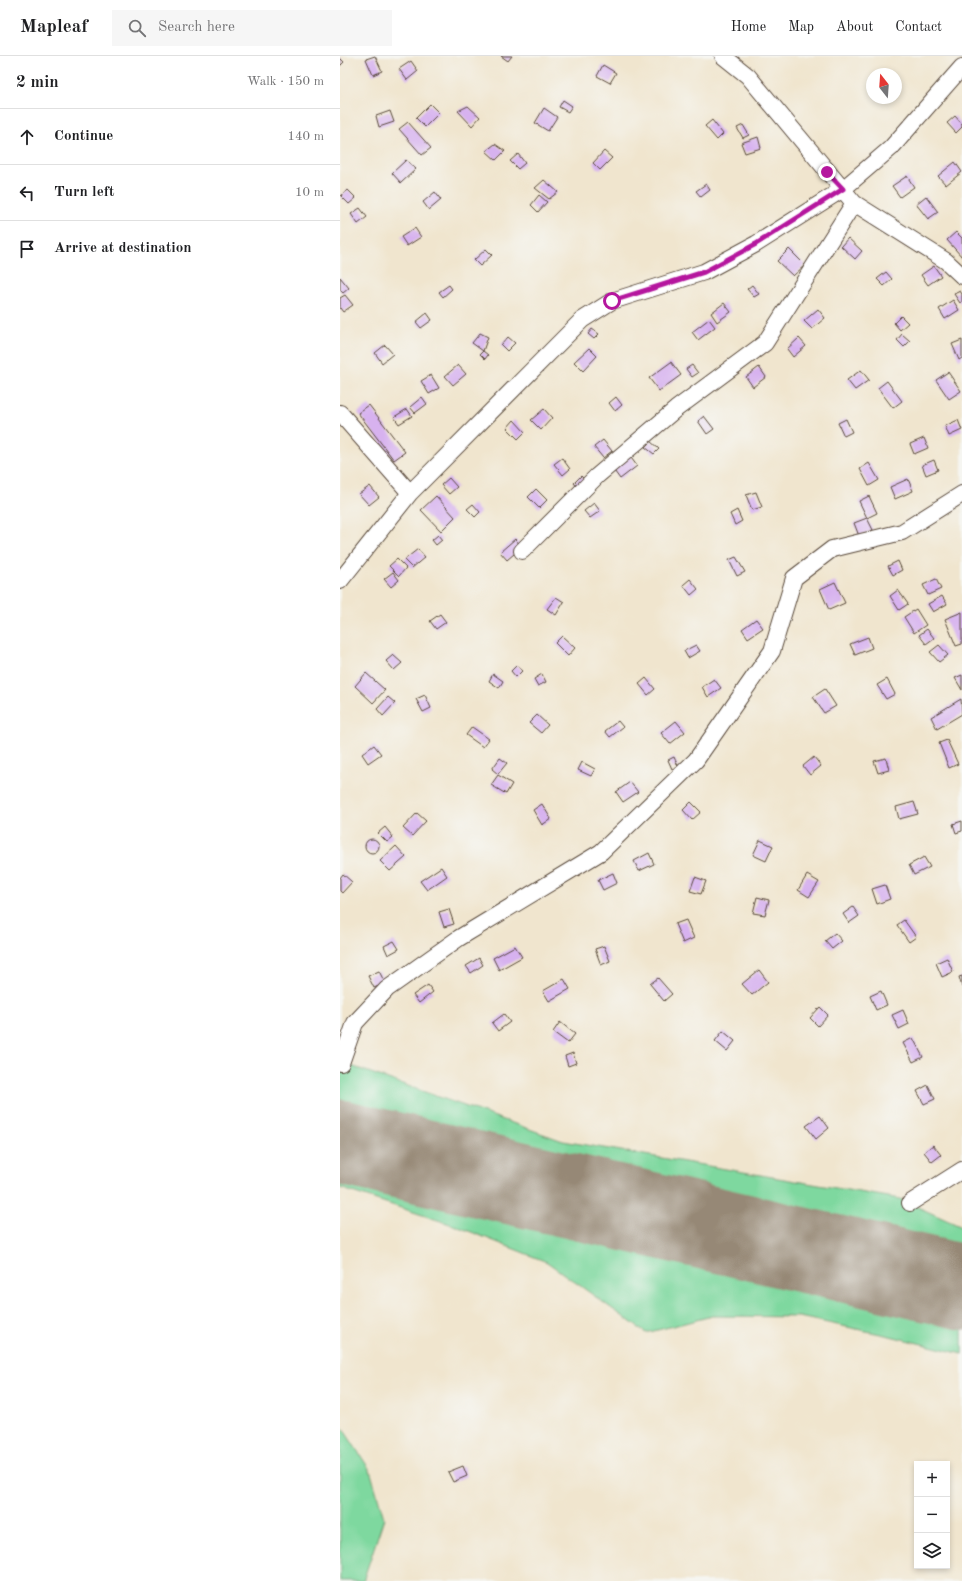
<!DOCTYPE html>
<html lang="en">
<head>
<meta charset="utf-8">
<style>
	:root { --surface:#fff; --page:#f6f6f6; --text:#202124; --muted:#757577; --line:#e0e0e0 }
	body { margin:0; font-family:"Old Standard TT",serif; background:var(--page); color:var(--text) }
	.controls { position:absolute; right:12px; bottom:12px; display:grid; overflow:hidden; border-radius:0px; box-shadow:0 2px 6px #0003 }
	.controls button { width:36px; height:36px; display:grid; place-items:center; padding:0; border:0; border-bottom:1px solid var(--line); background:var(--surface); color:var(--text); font:20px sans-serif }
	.compass { position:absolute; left:526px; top:12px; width:36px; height:36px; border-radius:50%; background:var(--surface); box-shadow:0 2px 6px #0003; rotate:343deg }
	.stop { position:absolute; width:12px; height:12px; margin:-9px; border:3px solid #b5179e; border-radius:50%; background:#fff }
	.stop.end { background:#b5179e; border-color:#fff; box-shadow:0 1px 4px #0008 }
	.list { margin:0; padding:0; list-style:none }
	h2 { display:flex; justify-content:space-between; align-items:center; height:52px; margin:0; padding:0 16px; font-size:17px }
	h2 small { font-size:13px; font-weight:400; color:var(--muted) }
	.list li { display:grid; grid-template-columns:26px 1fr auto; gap:12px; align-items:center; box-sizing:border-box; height:56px; padding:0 16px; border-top:1px solid var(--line) }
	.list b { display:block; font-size:15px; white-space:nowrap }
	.list em { font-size:13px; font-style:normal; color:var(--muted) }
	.icon { flex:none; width:22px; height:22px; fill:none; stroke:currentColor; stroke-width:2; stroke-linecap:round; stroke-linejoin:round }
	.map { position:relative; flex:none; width:622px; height:1525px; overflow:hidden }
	header { display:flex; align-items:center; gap:24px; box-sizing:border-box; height:56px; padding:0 20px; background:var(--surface); border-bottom:1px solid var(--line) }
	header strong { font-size:19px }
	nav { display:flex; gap:22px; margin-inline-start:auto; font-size:14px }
	.search { width:280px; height:36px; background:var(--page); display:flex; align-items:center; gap:10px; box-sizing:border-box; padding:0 14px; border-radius:0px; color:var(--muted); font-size:15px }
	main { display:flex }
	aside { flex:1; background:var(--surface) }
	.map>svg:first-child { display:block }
	.green { fill:#7ed89f; stroke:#5c815e }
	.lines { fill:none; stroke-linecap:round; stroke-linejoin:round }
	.runway { stroke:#968876; stroke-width:85 }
	.building { fill:#d7b2ef }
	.minor-casing { stroke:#564638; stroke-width:18 }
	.minor { stroke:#fff; stroke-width:16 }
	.route { stroke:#b5179e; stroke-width:5 }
</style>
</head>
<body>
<header>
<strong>Mapleaf</strong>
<div class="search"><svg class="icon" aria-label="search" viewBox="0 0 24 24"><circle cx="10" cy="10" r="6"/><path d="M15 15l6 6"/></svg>Search here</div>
<nav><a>Home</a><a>Map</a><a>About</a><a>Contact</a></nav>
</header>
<main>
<aside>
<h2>2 min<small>Walk · 150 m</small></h2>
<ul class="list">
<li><svg class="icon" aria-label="ahead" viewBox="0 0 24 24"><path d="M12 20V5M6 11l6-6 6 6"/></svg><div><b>Continue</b></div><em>140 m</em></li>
<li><svg class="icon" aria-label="left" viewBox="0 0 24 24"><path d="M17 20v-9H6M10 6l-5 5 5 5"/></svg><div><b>Turn left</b></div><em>10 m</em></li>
<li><svg class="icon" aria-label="arrive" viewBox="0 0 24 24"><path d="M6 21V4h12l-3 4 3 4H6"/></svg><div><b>Arrive at destination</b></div></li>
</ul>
</aside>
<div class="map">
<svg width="622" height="1525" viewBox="0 0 622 1525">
	<rect width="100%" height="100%" fill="#f6f6f2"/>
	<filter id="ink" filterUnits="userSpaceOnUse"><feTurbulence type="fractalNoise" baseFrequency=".025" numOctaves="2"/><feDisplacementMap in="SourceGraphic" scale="8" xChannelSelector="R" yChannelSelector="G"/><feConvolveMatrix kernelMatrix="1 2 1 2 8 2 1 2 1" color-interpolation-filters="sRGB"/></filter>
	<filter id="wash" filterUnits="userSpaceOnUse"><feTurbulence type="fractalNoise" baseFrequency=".012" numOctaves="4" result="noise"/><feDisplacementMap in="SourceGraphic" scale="16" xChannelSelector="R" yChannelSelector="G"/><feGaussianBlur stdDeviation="0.9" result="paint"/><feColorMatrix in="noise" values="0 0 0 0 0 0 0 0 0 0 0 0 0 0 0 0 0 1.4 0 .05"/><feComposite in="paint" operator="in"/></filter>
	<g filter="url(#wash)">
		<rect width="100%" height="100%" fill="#f0e5ce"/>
		<path class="green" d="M0 1006 223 1085 560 1143 622 1171V1194L279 1116 0 1047Z
			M0 1110 487 1228 622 1258V1298L550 1280 459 1261 372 1260 306 1277 207 1206 116 1170 0 1132Z
			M0 1368 30 1414 44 1462 23 1525H0Z"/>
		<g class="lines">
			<path class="runway" d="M0 1086 622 1231"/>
		</g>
		<g id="blocks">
			<path class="building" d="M35 0 42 15 33 19 26 3Z
				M161 0H172L168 5Z
				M0 2 4 6 0 10Z
				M71 5 78 15 67 24 59 13Z
				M263 9 276 17 270 27 257 20Z
				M223 44 232 50 228 56 219 51Z
				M90 48 99 57 85 71 76 62Z
				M128 50 140 61 132 70 118 55Z
				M204 52 217 61 208 75 195 67Z
				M50 55 54 66 39 71 36 60Z
				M615 60 622 68V71L616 77 607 67Z
				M372 64 383 78 377 84 365 70Z
				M68 66 91 92 82 99 59 73Z
				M403 69 409 79 403 82 397 72Z
				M418 81 421 92 405 97 401 87Z
				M155 88 165 95 156 104 146 95Z
				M264 95 272 102 260 114 253 107Z
				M178 98 185 107 178 113 170 105Z
				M66 104 76 113 61 127 52 117Z
				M615 106 622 116 606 129 598 120Z
				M567 120 574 131 560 141 552 130Z
				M204 124 218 136 209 143 195 132Z
				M366 128 370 134 361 141 356 135Z
				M8 134 16 142 9 148 1 140Z
				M95 136 101 144 89 154 83 146Z
				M199 139 207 146 198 156 191 149Z
				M586 140 598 156 588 163 576 148Z
				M20 152 27 161 18 168 11 158Z
				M75 172 81 181 67 190 61 181Z
				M616 176 622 182V201L607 184Z
				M508 182 522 195 515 203 501 190Z
				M146 193 152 199 140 210 134 204Z
				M449 193 465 209 453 220 437 205Z
				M594 210 601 220 588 229 581 219Z
				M546 216 552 223 544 230 537 223Z
				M0 221 9 232 3 237 0 234Z
				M109 229 112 233 103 241 99 236Z
				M412 229 419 238 414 241 407 233Z
				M620 235 622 238V246L620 247 614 238Z
				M5 239 13 249 3 256 0 252V242Z
				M613 244 619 254 605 263 599 253Z
				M384 247 391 256 377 266 371 257Z
				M478 253 485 262 472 273 464 265Z
				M87 257 92 264 81 272 76 266Z
				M561 260 568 267 560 274 554 267Z
				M369 263 375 271 358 284 352 276Z
				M252 273 259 278 254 283 248 278Z
				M140 277 148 281 143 295 132 287Z
				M562 278 570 285 564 291 557 284Z
				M168 281 175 287 167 295 161 289Z
				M459 282 466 290 453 301 447 293Z
				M622 284V302L619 304 612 288Z
				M45 289 53 298 42 307 35 297Z
				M249 292 257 300 243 315 234 306Z
				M143 295 148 299 145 303 140 298Z
				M331 306 341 319 319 335 309 322Z
				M118 309 126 318 113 329 105 320Z
				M352 309 358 317 352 321 346 313Z
				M419 311 426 321 413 331 406 321Z
				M521 314 529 324 515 334 507 324Z
				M608 316 621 335 609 343 596 324Z
				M91 319 99 332 89 338 81 325Z
				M547 325 562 345 553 352 538 332Z
				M82 341 87 348 75 357 70 351Z
				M276 341 282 349 275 355 269 347Z
				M29 349 65 396 54 404 18 357Z
				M67 353 72 360 59 368 54 361Z
				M204 353 212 362 201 374 191 364Z
				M364 360 374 373 367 378 358 365Z
				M506 363 512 376 504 380 498 367Z
				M174 364 185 376 178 383 167 372Z
				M618 364 622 374 609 380 605 370Z
				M584 382 588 392 574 398 570 388Z
				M263 384 272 395 263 402 254 391Z
				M310 385 319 393 314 398 305 391Z
				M289 399 297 410 280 423 272 412Z
				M222 402 230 413 223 419 214 408Z
				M594 404 598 414 586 419 582 409Z
				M529 407 539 424 529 430 520 413Z
				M241 420 247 426 239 433 234 427Z
				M109 422 117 431 109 438 101 429Z
				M568 423 573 435 555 443 550 431Z
				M30 430 39 441 29 449 19 438Z
				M196 433 207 444 199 452 188 441Z
				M416 436 422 451 412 454 406 439Z
				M96 440 115 461 101 475 81 454Z
				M529 440 537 457 527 462 519 445Z
				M254 447 260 455 250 462 244 455Z
				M133 448 140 456 135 461 127 453Z
				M397 454 402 465 395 469 390 458Z
				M527 462 533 474 519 480 514 467Z
				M98 479 102 484 96 489 92 484Z
				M175 483 182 491 167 504 160 496Z
				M78 493 85 501 72 512 64 504Z
				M396 501 405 516 397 520 389 504Z
				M57 503 66 512 59 520 49 510Z
				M558 505 562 514 553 519 548 510Z
				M53 516 59 524 51 531 44 523Z
				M350 523 358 533 351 539 343 529Z
				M596 523 601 533 588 539 583 529Z
				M495 526 505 547 489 554 480 533Z
				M558 534 568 548 559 554 550 540Z
				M602 540 607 548 593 556 588 548Z
				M216 541 224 546 216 559 207 553Z
				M576 553 586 569 574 577 564 561Z
				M622 556V588L616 590 605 563Z
				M100 558 106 566 96 573 90 565Z
				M416 563 423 572 408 582 402 573Z
				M587 573 594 582 586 588 579 579Z
				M222 580 235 592 228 600 215 587Z
				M528 581 532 592 515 599 510 588Z
				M356 589 360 595 348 602 344 595Z
				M599 589 608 599 599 606 590 596Z
				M53 599 62 607 54 614 46 605Z
				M177 609 182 615 176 621 171 615Z
				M26 617 45 634 33 647 15 630Z
				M153 618 163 625 159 632 149 625Z
				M202 618 206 626 198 630 194 623Z
				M622 619V634L615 622Z
				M306 622 315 633 308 639 299 628Z
				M374 623 381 632 368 641 362 631Z
				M547 623 555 638 546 643 537 629Z
				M485 633 496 650 484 657 473 641Z
				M85 639 91 652 83 656 76 643Z
				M48 641 55 647 43 660 37 653Z
				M621 643 622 658 597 673 591 661Z
				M197 659 208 669 201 677 189 667Z
				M278 665 283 671 270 681 265 675Z
				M336 665 345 676 330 688 321 677Z
				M132 671 149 683 143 691 126 679Z
				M607 684 618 708 609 712 599 687Z
				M34 689 41 698 28 707 22 698Z
				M334 701 338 710 332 713 328 704Z
				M474 701 481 710 470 719 463 710Z
				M160 702 167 707 158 718 152 713Z
				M546 702 549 714 538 717 534 705Z
				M242 706 255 713 251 720 238 714Z
				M158 719 172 728 166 738 151 729Z
				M290 726 298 736 283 746 276 736Z
				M351 746 361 756 352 764 343 754Z
				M574 746 578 758 559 763 556 751Z
				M202 748 211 763 202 769 193 754Z
				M77 757 86 765 72 780 63 772Z
				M622 765V775L616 777 613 768Z
				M45 771 53 781 47 786 38 777Z
				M25 790a7 7 0 1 1 14 0a7 7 0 1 1-14 0Z
				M420 784 433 790 426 805 413 799Z
				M56 790 66 801 50 815 40 805Z
				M309 797 314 808 299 815 294 805Z
				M584 801 590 811 574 819 569 809Z
				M101 811 107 820 87 834 80 825Z
				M273 817 277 827 263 834 258 824Z
				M3 818 12 826 2 837 0 835V822Z
				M467 819 479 826 469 841 458 834Z
				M355 821 366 825 361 838 350 835Z
				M545 829 550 843 537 848 532 833Z
				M417 841 429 844 425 859 413 857Z
				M513 851 519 860 509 867 503 858Z
				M109 853 114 868 104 871 99 856Z
				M346 864 354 882 343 887 335 868Z
				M564 864 576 881 569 886 557 869Z
				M495 877 502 885 492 893 485 885Z
				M54 885 59 893 48 899 44 890Z
				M175 890 182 901 159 914 153 902Z
				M264 890 270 905 261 909 255 893Z
				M139 902 143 909 131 917 126 910Z
				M607 902 613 916 602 921 596 907Z
				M419 914 428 926 412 939 402 928Z
				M39 915 45 927 34 932 28 920Z
				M622 920V931L619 921Z
				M318 922 332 938 324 945 310 928Z
				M224 923 230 933 209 945 203 935Z
				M88 929 93 936 79 947 73 939Z
				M541 935 547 949 536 954 530 940Z
				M480 951 488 959 478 970 470 962Z
				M563 954 569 968 559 973 552 959Z
				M164 958 170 966 158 975 152 967Z
				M220 966 235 978 228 987 213 976Z
				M383 975 395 985 387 995 375 985Z
				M573 982 583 1001 573 1006 563 987Z
				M233 997 236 1007 228 1010 225 1000Z
				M588 1029 595 1043 584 1048 577 1035Z
				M480 1060 489 1072 476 1083 466 1070Z
				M593 1089 601 1099 592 1106 584 1096Z
				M123 1410 127 1420 113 1426 108 1416Z"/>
		</g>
	</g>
	<g filter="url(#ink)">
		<use href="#blocks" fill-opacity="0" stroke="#564638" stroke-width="1"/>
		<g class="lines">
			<defs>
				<path id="minor" d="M383 0 408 20 514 147 606 205 622 220
					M0 357 70 437
					M182 495 257 420 336 353 425 287 514 147
					M0 525 70 437 242 264 272 245 364 216 416 188 503 133 551 92 622 11
					M1 1007 15 967 47 933 119 882 261 796 356 704 432 595 454 522 492 493 562 476 622 438
					M570 1147 622 1114"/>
			</defs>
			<use href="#minor" class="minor-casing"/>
			<use href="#minor" class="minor"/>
		</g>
	</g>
	<g class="lines" filter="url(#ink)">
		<path class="route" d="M272 245 364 216 416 188 503 133 487 116"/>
	</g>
</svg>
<div class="controls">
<button>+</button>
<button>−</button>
<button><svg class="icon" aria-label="layers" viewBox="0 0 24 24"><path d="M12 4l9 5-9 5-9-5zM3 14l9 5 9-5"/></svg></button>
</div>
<svg class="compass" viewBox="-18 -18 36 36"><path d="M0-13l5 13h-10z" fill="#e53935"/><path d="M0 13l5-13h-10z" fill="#757577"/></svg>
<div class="stop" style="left:272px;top:245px"></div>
<div class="stop end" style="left:487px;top:116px"></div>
</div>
</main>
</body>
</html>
